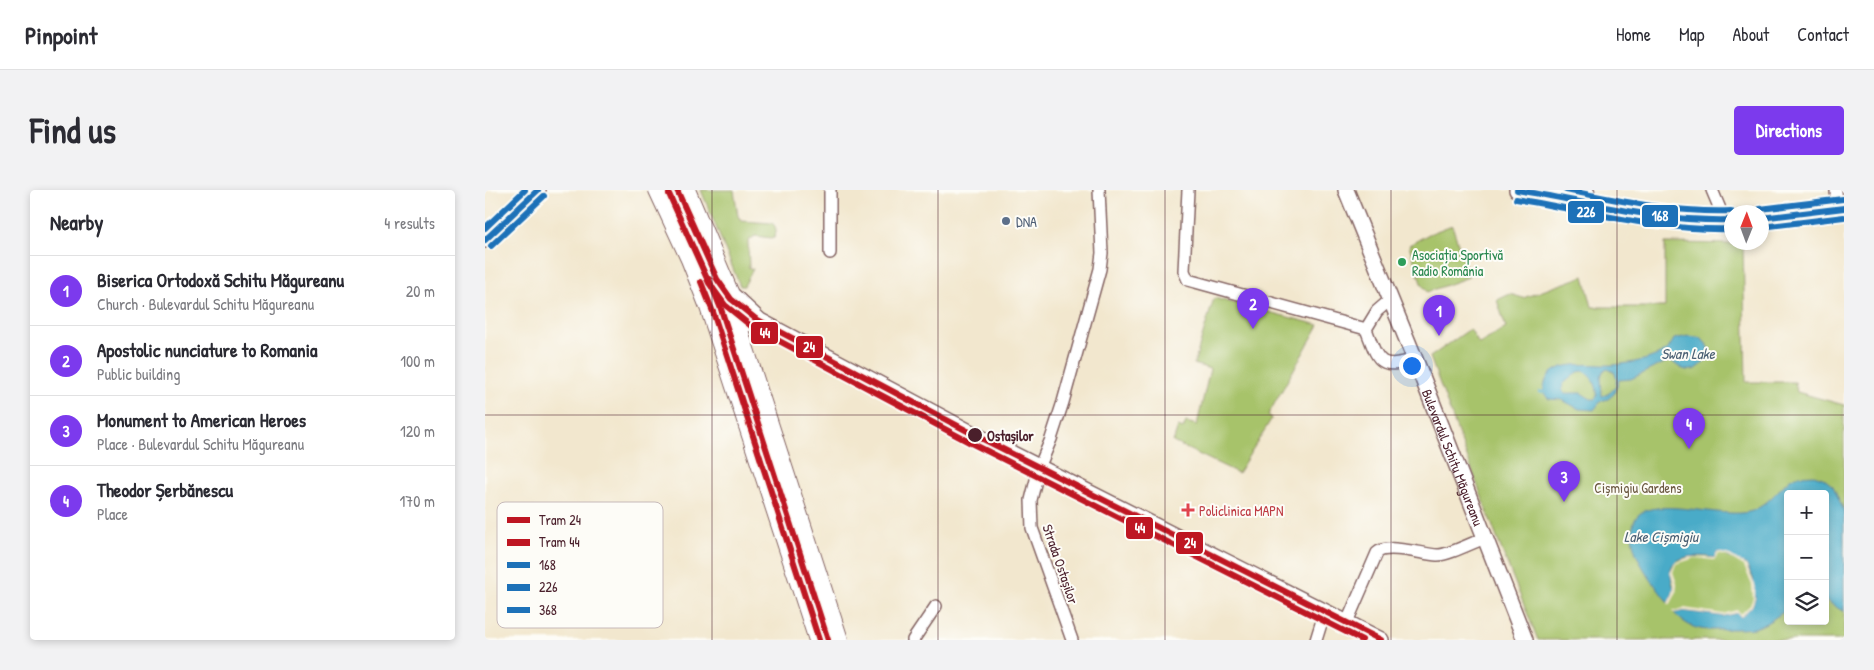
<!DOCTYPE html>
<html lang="en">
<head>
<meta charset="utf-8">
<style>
	:root { --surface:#fff; --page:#f2f2f3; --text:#2b2b33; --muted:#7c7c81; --line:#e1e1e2; --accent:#7c3aed }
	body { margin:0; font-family:"Patrick Hand",sans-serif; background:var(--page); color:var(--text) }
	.controls { position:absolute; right:15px; bottom:15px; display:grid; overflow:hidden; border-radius:5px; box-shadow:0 2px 8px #0003 }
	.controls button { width:45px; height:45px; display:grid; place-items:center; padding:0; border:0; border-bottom:1px solid var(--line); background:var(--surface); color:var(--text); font:25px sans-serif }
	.compass { position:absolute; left:1239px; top:15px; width:45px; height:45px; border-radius:50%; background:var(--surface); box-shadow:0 2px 8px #0003; rotate:1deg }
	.you { position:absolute; left:926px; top:175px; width:18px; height:18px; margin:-12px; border:4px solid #fff; border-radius:50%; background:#1a73e8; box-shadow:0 0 0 8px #1a73e833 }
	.badge { display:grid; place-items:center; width:32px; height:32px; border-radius:50%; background:var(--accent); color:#fff; font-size:16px; font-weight:700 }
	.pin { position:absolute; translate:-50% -41px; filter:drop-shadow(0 1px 2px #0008) }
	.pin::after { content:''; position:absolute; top:26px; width:18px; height:15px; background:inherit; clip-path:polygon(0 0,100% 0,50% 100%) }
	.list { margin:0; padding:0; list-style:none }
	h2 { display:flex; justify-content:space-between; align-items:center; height:65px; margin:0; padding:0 20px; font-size:21px }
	h2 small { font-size:16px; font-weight:400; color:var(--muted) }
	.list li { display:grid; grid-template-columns:32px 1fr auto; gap:15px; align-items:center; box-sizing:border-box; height:70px; padding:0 20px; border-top:1px solid var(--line) }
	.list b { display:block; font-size:19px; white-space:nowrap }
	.list p { margin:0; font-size:16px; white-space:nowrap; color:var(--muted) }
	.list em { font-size:16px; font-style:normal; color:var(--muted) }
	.icon { flex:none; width:28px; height:28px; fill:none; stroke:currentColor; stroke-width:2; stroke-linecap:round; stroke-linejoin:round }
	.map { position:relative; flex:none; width:1359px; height:450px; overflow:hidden; border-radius:5px }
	header { display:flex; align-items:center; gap:30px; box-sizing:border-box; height:70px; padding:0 25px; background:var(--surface); border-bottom:1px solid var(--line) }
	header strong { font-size:24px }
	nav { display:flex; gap:28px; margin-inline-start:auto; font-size:18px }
	.intro { display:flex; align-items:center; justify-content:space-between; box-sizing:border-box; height:120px; padding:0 30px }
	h1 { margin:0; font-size:35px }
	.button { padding:12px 22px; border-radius:5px; background:var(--accent); color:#fff; font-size:18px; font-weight:700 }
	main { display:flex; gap:30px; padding:0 30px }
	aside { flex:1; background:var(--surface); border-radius:5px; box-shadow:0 2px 8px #0003 }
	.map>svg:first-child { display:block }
	.green { fill:#a7c36a; stroke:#78714a; fill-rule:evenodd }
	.water { fill:#48abc8; stroke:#49657a; fill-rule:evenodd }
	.pier { fill:#f2e7ce }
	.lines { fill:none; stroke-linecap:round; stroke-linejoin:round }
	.stream { stroke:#48abc8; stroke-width:3 }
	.street-casing { stroke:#856564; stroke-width:14 }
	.secondary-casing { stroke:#856564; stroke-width:18 }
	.primary-casing { stroke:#856564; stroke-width:20 }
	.street { stroke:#fff; stroke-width:11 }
	.secondary { stroke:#fff; stroke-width:15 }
	.primary { stroke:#fff; stroke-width:18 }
	.bus-1-casing { stroke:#fdfcf7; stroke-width:10 }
	.bus-2-casing { stroke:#fdfcf7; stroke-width:10 }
	.bus-3-casing { stroke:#fdfcf7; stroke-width:10 }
	.bus-1 { stroke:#1d71b8; stroke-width:6 }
	.bus-2 { stroke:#1d71b8; stroke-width:6 }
	.bus-3 { stroke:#1d71b8; stroke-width:6 }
	.tram-1-casing { stroke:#fdfcf7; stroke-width:10 }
	.tram-2-casing { stroke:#fdfcf7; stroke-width:10 }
	.tram-1 { stroke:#be1622; stroke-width:6 }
	.tram-2 { stroke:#be1622; stroke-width:6 }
	.grid { fill:none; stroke:#4a1f2b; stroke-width:1; stroke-opacity:0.55 }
	.service-dot { fill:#5c6f8a; stroke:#fdfcf7; stroke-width:2 }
	.leisure-dot { fill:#2e9e5b; stroke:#fdfcf7; stroke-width:2 }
	.stop-dot { fill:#4a1f2b; stroke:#fdfcf7; stroke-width:2 }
	.health-dot { fill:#e0444e; stroke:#fdfcf7; stroke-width:2 }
	.labels { text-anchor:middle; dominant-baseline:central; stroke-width:4; stroke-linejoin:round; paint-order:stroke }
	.service-label { font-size:14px; fill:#4e5e75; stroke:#fdfcf7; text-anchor:start }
	.leisure-label { font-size:14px; fill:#27864d; stroke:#fdfcf7; text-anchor:start }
	.stop-label { font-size:14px; font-weight:bold; fill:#4a1f2b; stroke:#fdfcf7; text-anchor:start }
	.street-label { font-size:14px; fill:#4a1f2b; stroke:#fdfcf7 }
	.park-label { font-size:14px; fill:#6b5841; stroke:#fdfcf7 }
	.health-label { font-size:14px; fill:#be3a42; stroke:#fdfcf7; text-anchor:start }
	.water-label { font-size:15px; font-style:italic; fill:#495e72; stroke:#fdfcf7 }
	.key { fill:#fdfcf7; stroke:#c7baba; stroke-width:1 }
	.key-label { font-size:14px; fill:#4a1f2b }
	.line-badge { stroke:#fdfcf7; stroke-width:2 }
	.badge-label { font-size:14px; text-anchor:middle; font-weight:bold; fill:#fff }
</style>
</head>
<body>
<header>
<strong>Pinpoint</strong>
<nav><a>Home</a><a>Map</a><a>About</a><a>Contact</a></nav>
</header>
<div class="intro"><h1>Find us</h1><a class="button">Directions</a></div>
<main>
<aside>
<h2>Nearby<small>4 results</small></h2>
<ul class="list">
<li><span class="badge">1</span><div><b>Biserica Ortodoxă Schitu Măgureanu</b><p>Church · Bulevardul Schitu Măgureanu</p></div><em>20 m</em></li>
<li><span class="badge">2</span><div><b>Apostolic nunciature to Romania</b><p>Public building</p></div><em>100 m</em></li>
<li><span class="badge">3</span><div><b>Monument to American Heroes</b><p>Place · Bulevardul Schitu Măgureanu</p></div><em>120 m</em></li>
<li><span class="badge">4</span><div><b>Theodor Șerbănescu</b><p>Place</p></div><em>170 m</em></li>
</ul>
</aside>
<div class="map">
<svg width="1359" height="450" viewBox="0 0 1359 450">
	<rect width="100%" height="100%" fill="#fdfcf7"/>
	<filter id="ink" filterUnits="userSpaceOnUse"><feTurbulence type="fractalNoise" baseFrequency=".02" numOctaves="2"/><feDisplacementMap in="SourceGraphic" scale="10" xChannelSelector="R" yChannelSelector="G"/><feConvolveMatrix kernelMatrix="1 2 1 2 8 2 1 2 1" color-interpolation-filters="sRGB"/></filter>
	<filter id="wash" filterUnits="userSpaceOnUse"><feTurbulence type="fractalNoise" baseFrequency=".0096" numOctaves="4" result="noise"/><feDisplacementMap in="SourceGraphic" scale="20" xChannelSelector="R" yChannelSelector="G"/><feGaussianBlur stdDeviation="1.12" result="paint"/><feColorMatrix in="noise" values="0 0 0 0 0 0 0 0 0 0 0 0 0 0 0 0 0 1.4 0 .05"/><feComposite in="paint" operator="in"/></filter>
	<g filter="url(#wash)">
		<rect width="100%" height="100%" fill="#f2e7ce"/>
		<path class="green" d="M216 0H249L253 26 256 31 287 33C291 36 292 41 290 46L287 48 270 46 263 51 264 78 268 79 259 96H255Z
			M967 35 984 87 942 102 936 93 924 55 944 44Z
			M1180 53 1258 54 1261 192H1310L1312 202 1359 215V450H1053L1012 348 945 167 985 139 994 154 1021 138 1012 110 1025 104 1038 108 1099 86 1107 117H1180ZM1303 304H1340V431H1303Z
			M729 108 834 135 783 225 787 228 753 283 688 252 693 237 698 239 701 232 712 235 725 179 709 174Z"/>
		<path class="water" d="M1203 146 1216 148 1224 157C1225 169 1212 185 1198 179 1193 177 1189 173 1185 170L1146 189 1134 190 1129 204 1123 209 1116 211 1109 220 1094 219 1077 210 1064 209C1060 206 1058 202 1059 196 1065 167 1107 176 1127 175 1138 174 1152 172 1162 169 1167 167 1179 163 1183 159 1185 156 1187 152 1189 149ZM1123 179 1129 182C1135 193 1129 203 1117 206L1116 187 1118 181ZM1098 181C1107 186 1113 196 1112 206L1110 209H1106L1096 203H1080L1077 200 1078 194 1093 182Z
			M1329 285 1338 288 1348 296 1359 321V422L1340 410V304H1303V419C1292 426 1281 435 1269 438 1261 439 1253 439 1245 439 1221 441 1207 442 1189 423L1199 421 1238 426 1252 423 1256 427 1267 416 1270 408 1268 388 1261 375 1233 362 1229 368C1217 365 1184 364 1186 383 1187 400 1193 396 1183 413 1167 390 1140 362 1149 332 1158 301 1240 331 1267 321 1281 316 1294 299 1305 289L1311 286Z"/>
		<path class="pier" d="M1233 362 1245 365 1261 375 1270 395V408L1267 416 1256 427 1252 423 1238 426 1199 421 1189 423 1188 421 1199 418 1238 424 1252 420 1256 424 1265 415 1268 408 1267 395 1259 376 1244 367 1234 364 1229 370 1210 368 1191 374 1188 382 1192 394 1191 404 1185 415 1183 413 1188 403 1189 394 1185 382 1190 373 1204 367 1229 368Z"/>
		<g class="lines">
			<path class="stream" d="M1055 202H1059"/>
		</g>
	</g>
	<g filter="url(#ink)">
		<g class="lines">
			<defs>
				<path id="street" d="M703 0 699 81 703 90 881 139
					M1103 0 1108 15
					M1227 0 1240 31
					M1351 0 1352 19
					M345 63V0
					M881 139C893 170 893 181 930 169
					M881 139 892 121 906 109
					M862 432 892 363C902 353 937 364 952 365 961 366 989 352 1000 348
					M428 450 451 416
					M587 450 547 338 546 310 554 278 566 249 578 212 615 79 617 63 614 0
					M831 450 840 421"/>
				<g id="secondary">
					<path id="s1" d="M861 0 938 189 1040 450"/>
					<path d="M1032 0C1103 10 1173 36 1246 30"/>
					<path d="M1276 28 1359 18"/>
					<path d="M0 50 53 0"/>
					<path d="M244 102 275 131 490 245 896 450"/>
				</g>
				<path id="primary" d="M173 0 205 69 224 117 333 450
					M201 0 244 102 256 147 354 450"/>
			</defs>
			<use href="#street" class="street-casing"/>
			<use href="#secondary" class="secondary-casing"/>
			<use href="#primary" class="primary-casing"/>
			<use href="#street" class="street"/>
			<use href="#secondary" class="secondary"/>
			<use href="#primary" class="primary"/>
			<defs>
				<path id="bus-1" d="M1032 0C1104 12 1172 32 1246 30
					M1276 28 1359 18
					M0 50 53 0"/>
				<path id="bus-2" d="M1031 9C1103 21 1172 41 1246 39
					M1277 37 1359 27
					M6 56 59 6"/>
				<path id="bus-3" d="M1081 0C1136 11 1189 23 1246 21
					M1275 19 1358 9
					M0 38 40 0"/>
			</defs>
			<use href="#bus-1" class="bus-1-casing"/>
			<use href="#bus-2" class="bus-2-casing"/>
			<use href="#bus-3" class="bus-3-casing"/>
			<use href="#bus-1" class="bus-1"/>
			<use href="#bus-2" class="bus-2"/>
			<use href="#bus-3" class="bus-3"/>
			<defs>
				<path id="tram-1" d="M192 0 232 89 246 109 271 129 490 245 896 450
					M224 89 236 119 343 450"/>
				<path id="tram-2" d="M184 4 224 93 240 115 266 136 486 253 877 450
					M216 92 228 122 334 450"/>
			</defs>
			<use href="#tram-1" class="tram-1-casing"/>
			<use href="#tram-2" class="tram-2-casing"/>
			<use href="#tram-1" class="tram-1"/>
			<use href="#tram-2" class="tram-2"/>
		</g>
	</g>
	<path class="grid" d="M227 0V450M453 0V450M680 0V450M906 0V450M1132 0V450M0 225H1359"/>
	<circle class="service-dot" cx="521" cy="31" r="5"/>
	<circle class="leisure-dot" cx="917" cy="72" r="5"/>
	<circle class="stop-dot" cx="490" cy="245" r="8"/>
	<path class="health-dot" d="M700.5 312.5h5v5h5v5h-5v5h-5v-5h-5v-5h5z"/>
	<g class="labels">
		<g class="service-label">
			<text x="531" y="31">DNA</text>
		</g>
		<g class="leisure-label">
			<text x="927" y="64">Asociația Sportivă<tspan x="927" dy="16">Radio România</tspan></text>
		</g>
		<g class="stop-label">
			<text x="502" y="245">Ostașilor</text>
		</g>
		<g class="street-label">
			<text stroke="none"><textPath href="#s1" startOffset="288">Bulevardul Schitu Măgureanu</textPath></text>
			<text transform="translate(576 374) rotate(71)">Strada Ostașilor</text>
		</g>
		<g class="park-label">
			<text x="1153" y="297">Cișmigiu Gardens</text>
		</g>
		<g class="health-label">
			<text x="714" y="320">Policlinica MAPN</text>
		</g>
		<g class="water-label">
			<text x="1203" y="163">Swan Lake</text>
			<text x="1176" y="346">Lake Cișmigiu</text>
		</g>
	</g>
	<rect x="12" y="312" width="166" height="126" rx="8" class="key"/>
	<rect x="22" y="327" width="23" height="6" fill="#be1622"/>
	<rect x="22" y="349" width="23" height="7" fill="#be1622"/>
	<rect x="22" y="372" width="23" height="6" fill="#1d71b8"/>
	<rect x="22" y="394" width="23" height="7" fill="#1d71b8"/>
	<rect x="22" y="417" width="23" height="6" fill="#1d71b8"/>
	<g class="key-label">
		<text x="54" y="335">Tram 24</text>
		<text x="54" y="357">Tram 44</text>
		<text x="54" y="380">168</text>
		<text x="54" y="402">226</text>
		<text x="54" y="425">368</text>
	</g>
	<g class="line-badge">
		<rect x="1082" y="10" width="38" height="24" rx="5" fill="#1d71b8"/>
		<rect x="1156" y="14" width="38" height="24" rx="5" fill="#1d71b8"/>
		<rect x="265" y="131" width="29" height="24" rx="5" fill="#be1622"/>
		<rect x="310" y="145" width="29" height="24" rx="5" fill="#be1622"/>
		<rect x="640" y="326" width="29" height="24" rx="5" fill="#be1622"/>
		<rect x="690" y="341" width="29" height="24" rx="5" fill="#be1622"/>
	</g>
	<g class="badge-label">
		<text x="1101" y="27">226</text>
		<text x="1175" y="31">168</text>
		<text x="280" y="148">44</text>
		<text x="324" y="162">24</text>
		<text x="655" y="343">44</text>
		<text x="705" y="358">24</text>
	</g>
</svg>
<div class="controls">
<button>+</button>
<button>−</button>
<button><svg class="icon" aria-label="layers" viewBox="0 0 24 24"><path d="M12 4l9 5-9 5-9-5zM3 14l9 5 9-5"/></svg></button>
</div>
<svg class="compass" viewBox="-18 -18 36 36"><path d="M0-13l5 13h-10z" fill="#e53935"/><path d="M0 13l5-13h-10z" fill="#7c7c81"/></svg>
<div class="you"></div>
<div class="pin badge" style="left:954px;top:146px">1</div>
<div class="pin badge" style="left:768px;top:139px">2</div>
<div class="pin badge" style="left:1079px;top:312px">3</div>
<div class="pin badge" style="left:1204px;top:259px">4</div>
</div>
</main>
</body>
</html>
